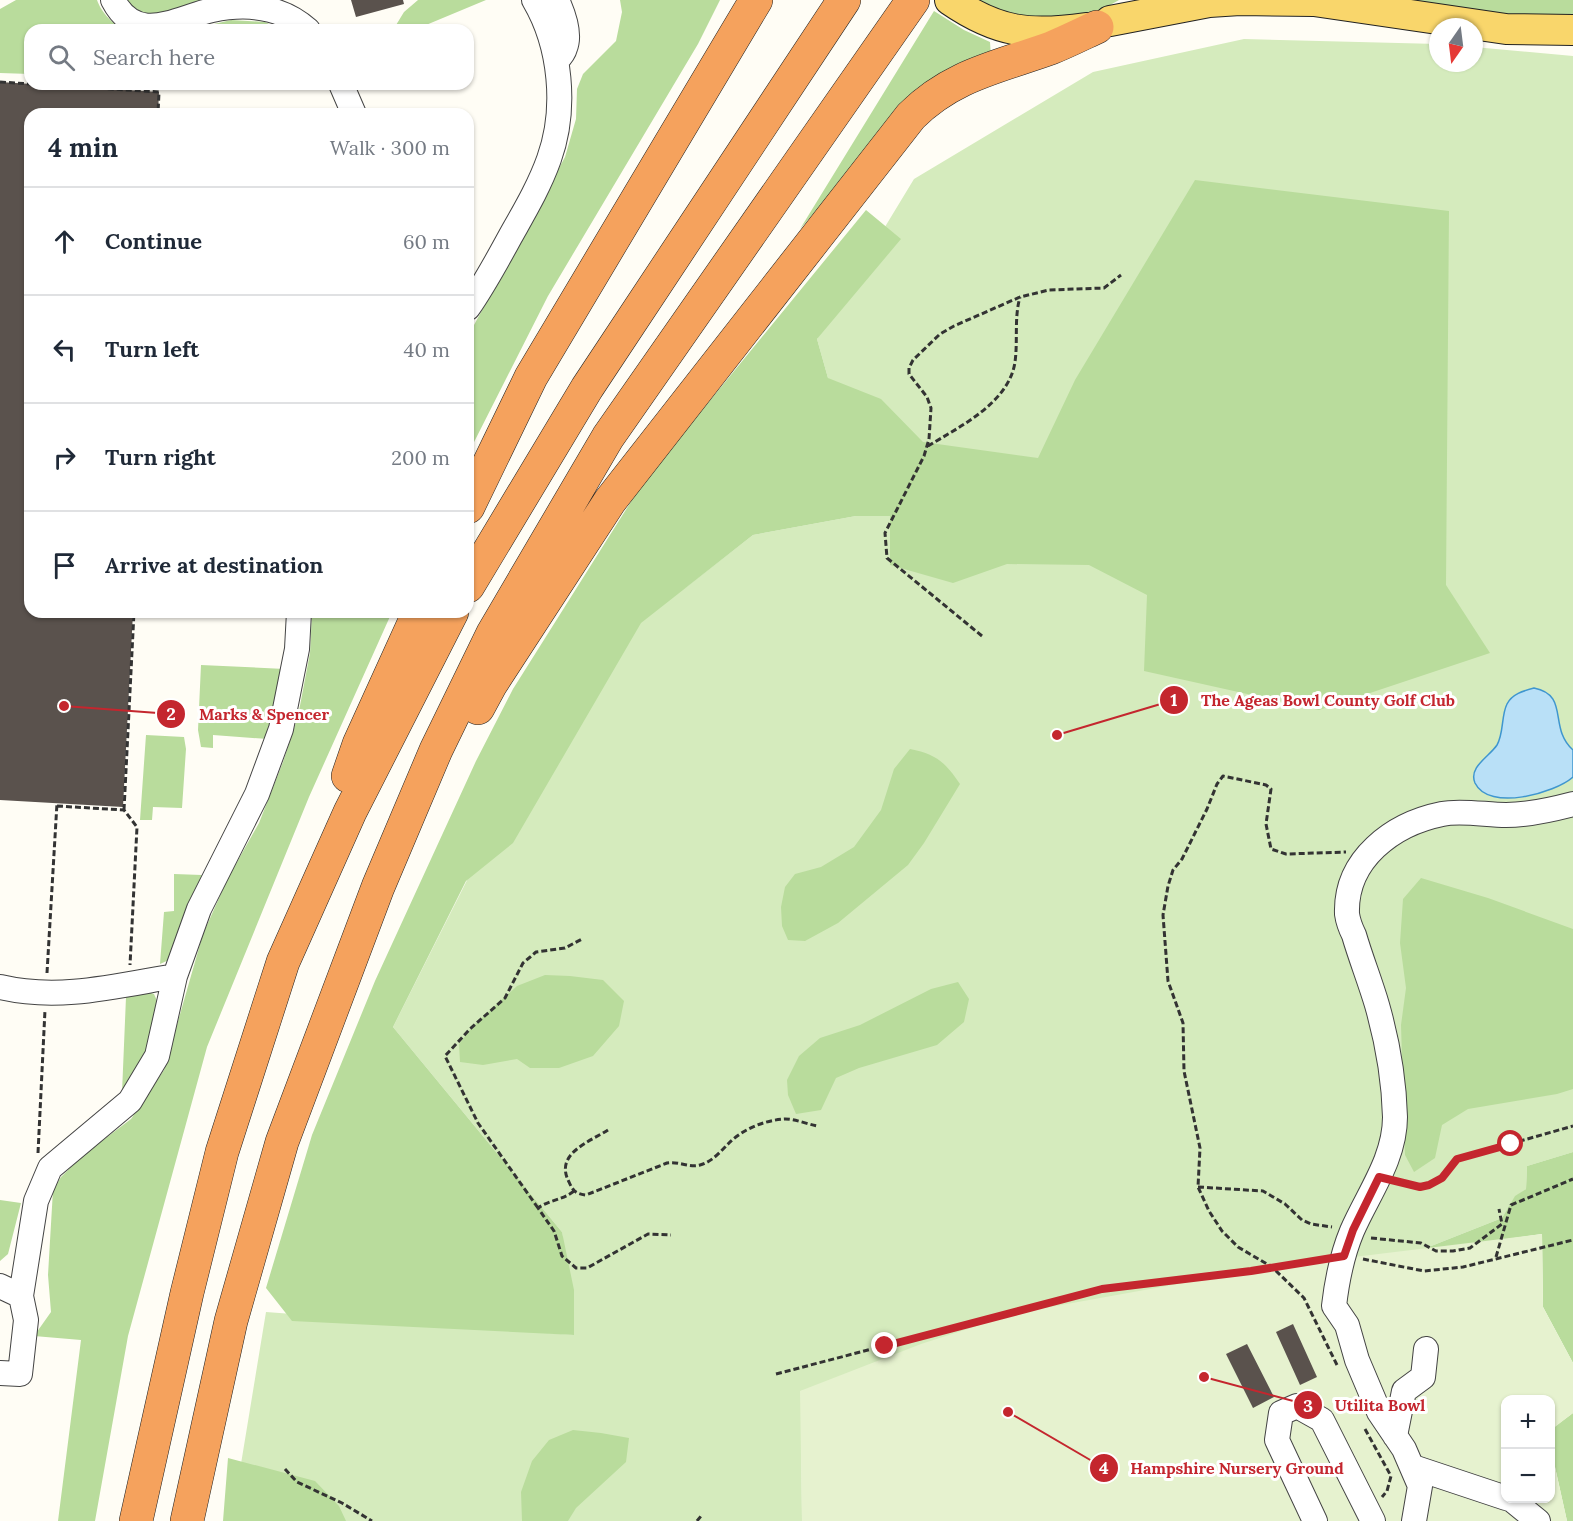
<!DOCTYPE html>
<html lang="en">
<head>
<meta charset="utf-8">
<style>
	:root { --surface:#fff; --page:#f2f2f3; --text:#1f2937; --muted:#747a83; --line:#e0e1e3 }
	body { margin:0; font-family:Lora,serif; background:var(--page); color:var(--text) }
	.controls { position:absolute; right:18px; bottom:18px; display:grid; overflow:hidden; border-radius:12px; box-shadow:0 2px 4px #0004 }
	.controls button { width:54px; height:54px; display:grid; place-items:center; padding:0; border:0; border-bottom:2px solid var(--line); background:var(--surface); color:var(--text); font:30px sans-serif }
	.compass { position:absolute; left:1429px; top:18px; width:54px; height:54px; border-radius:50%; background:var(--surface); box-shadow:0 2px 4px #0004; rotate:194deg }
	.stop { position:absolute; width:18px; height:18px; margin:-14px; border:4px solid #c4262e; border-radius:50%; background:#fff }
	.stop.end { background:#c4262e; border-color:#fff; box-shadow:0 2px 6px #0008 }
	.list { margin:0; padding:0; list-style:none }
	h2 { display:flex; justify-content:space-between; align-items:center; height:78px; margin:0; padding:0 24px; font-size:26px }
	h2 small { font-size:20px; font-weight:400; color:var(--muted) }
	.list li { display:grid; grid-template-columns:39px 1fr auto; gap:18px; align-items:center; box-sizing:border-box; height:108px; padding:0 24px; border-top:2px solid var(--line) }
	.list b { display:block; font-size:22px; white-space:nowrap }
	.list em { font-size:20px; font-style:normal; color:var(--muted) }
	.icon { flex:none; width:33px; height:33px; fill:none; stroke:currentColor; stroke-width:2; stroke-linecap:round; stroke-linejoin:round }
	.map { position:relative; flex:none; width:1573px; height:1521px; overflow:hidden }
	.search { position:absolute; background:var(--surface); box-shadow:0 2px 4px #0004; left:24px; top:24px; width:450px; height:66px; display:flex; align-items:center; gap:15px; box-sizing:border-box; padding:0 21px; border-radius:18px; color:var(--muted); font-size:22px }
	.panel { position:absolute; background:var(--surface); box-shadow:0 2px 4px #0004; left:24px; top:108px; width:450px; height:510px; border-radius:18px }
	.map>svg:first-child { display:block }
	.green { fill:#d5ebbd }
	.forest { fill:#b9dc9c }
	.pitch { fill:#e6f2cf }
	.water { fill:#b9e0f7; stroke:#3f96cf; stroke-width:1.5 }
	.building { fill:#5a524d }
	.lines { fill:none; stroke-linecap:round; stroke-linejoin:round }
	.minor-casing { stroke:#444; stroke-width:26 }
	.major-casing { stroke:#222; stroke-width:32 }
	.highway-casing { stroke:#222; stroke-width:34 }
	.path { stroke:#333; stroke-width:3; stroke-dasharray:6 3; stroke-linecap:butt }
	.minor { stroke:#fff; stroke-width:24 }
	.major { stroke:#f9d66b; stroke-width:30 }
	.highway { stroke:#f5a25d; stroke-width:33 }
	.route { stroke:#c4262e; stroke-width:8 }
	.leader { fill:none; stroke:#c4262e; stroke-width:2 }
	.callout-dot { fill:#c4262e; stroke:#fff; stroke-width:2 }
	.mark-label { font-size:18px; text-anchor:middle; font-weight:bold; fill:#fff }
	.callout-label { font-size:16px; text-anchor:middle; font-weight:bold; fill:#c4262e; stroke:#fff; stroke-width:6; stroke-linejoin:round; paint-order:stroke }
</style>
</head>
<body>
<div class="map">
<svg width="1573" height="1521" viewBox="0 0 1573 1521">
	<rect width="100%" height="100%" fill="#fffdf5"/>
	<path class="green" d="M1244 39 1438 44V63H1474V47L1573 56V1152L1527 1166 1526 1189 1515 1197 1502 1218 1416 1252 801 1391 802 1521H283L238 1482 266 1312 574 1335 562 1232 393 1027 622 573 685 588 753 535 856 516H890L828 378 817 339 914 179 1093 72Z"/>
	<path class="forest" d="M16 0H97C101 12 114 26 126 30H30V74L0 73V9Z
		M126 0H219C188 9 151 29 126 0Z
		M418 0H486L414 30H393L404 12Z
		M620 0H720L698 44 548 296 468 454V332L474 325 565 157 576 119 577 89 583 74 616 41 622 12Z
		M976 0H1119L1091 16 1010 19Z
		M1311 0H1573V30Z
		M934 11 964 30 990 42 991 57 924 88 800 229Z
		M231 20 265 22 282 30H189Z
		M1195 180 1449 211 1446 585 1490 653 1319 710 1144 671 1147 595 1089 565 1007 564 953 583 890 565V516H856L753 535 641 623 513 843 466 881 393 1027 562 1232 574 1290V1335L292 1321 266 1288 312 1135 375 981 476 761 513 689 644 481 866 210 901 239 817 339 828 378 881 399 923 442 1038 458 1075 380Z
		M312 612H392L309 797 207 1047 128 1336 95 1521H58L81 1340 34 1336 51 1312 48 1275 53 1190 61 1177 82 1156 131 1119 164 1070 203 934 228 878 259 823 283 762 298 716 310 653Z
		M201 665 285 669 268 739 213 735V748L201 747 198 730Z
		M146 735 184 737 186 749 182 808 153 807 152 820H140Z
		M910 749C936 754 945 762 960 784L924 843 908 865 838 923 805 941 788 940 782 926 781 907 785 887 795 874 821 867 854 847 881 810 894 769Z
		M174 874 202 875 182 924 171 959 160 964 164 912 174 911Z
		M1421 878 1488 898 1573 929V1089L1557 1094 1468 1109 1442 1125 1435 1158 1414 1172 1405 1155 1401 1025 1406 988 1400 943 1403 899Z
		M545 975 570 976 603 980 624 1001 619 1026 593 1056 559 1068H530L517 1059 483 1065 460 1062 459 1044 473 1026 517 986Z
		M958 982 969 999 964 1022 937 1045 859 1068 836 1078 821 1110 796 1114 788 1095 787 1080 799 1056 820 1038 860 1025 931 989Z
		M145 991 154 994 158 1003 152 1035 145 1054 122 1093 126 997Z
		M1573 1152V1363L1543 1307 1542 1234 1416 1252 1502 1218 1515 1196 1526 1189 1527 1166Z
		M0 1200 21 1203 8 1254 0 1261Z
		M1573 1413V1521H1567L1551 1449 1550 1430Z
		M573 1430 601 1433 629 1438 626 1462 576 1508 568 1521H522L521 1492 532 1461 549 1440Z
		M228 1458 315 1481 339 1506 346 1521H223Z"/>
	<path class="pitch" d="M1542 1234 1543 1307 1573 1363V1413L1551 1430 1550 1400H1506V1498H1550L1551 1449 1567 1521H802L800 1391 921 1344 1017 1313 1272 1267Z"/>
	<path class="water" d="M1534 688C1570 695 1548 728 1573 750V777C1555 793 1489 812 1475 783 1468 767 1490 756 1497 745 1504 733 1501 716 1507 704 1512 694 1523 691 1534 688Z"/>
	<path class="building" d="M351 0H403L404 4 356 17Z
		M0 82 159 92 158 114H30V612H133L123 807 0 800Z
		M1293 1324 1317 1377 1300 1385 1276 1332Z
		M1247 1344 1274 1397 1253 1408 1226 1354Z"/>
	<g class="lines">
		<defs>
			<path id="minor" d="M113 0C137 46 176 18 212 10 246 3 281 6 308 30
				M557 0C563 13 571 34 565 48 564 52 560 57 557 60
				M341 84 354 114
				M468 308C484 285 497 261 510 237 524 212 539 187 549 159 567 109 561 46 534 0
				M0 987C59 1001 116 986 175 976
				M0 1286 21 1296
				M0 1373 20 1374 26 1320 21 1296 36 1201 50 1168 130 1101 157 1056 175 976 199 909 257 794 281 729 297 649 299 612
				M1395 1436 1404 1391 1423 1377 1426 1349
				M1413 1467 1506 1498
				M1507 1498 1512 1500 1538 1521
				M1315 1521 1277 1440 1281 1413 1297 1406 1322 1420 1373 1521
				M1414 1521 1420 1486 1404 1449 1379 1412 1357 1360 1347 1325 1334 1306C1337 1280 1342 1255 1352 1231 1368 1194 1395 1159 1395 1117 1394 1079 1387 1040 1377 1005 1370 981 1361 959 1354 935 1351 929 1348 921 1347 914 1345 859 1393 824 1442 814 1460 810 1487 815 1506 815 1525 815 1554 809 1573 804"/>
			<path id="major" d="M950 0C998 33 1030 36 1086 28
				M1110 21 1209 2 1240 0 1314 1 1506 29 1573 30"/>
			<path id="highway" d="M468 507 531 377 756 0
				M468 586 587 388 844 0
				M478 708 491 684 610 501 911 116C952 75 998 67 1051 48 1066 42 1082 34 1097 27
				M348 776 359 744 419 612
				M136 1521 187 1293 222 1152 283 962 350 812 452 612
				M187 1521 231 1321 282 1142 378 887 436 750 493 633 608 437 913 0"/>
		</defs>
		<use href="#minor" class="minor-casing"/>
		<use href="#major" class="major-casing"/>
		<use href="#highway" class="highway-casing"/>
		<path class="path" d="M0 82 159 92 158 114
			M928 446C959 427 1009 403 1015 362 1018 340 1014 318 1020 297
			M982 636 887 558 885 533 924 456 929 439 931 408 927 397 909 374V368L913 360 940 334 954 326 1020 297 1049 290 1104 288 1121 275
			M57 806 124 810 137 827 130 965
			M124 810 134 612
			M47 973 57 803
			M608 1130C589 1142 554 1154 569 1182 573 1191 576 1194 586 1195L667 1163C678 1161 690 1168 700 1165 712 1162 721 1151 729 1143 743 1129 765 1120 785 1119 795 1119 807 1124 817 1126
			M38 1153 45 1010
			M1398 1182 1420 1187 1429 1185 1442 1178 1457 1159 1573 1126
			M1198 1187 1263 1191 1285 1204 1302 1220 1311 1224 1332 1227
			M574 1191C563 1200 549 1200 538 1208L554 1231 562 1256 576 1268H587L648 1234 671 1235
			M538 1208 478 1123 445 1056 470 1029 505 998 523 963 529 958 536 952 565 948 582 939
			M1371 1238 1421 1243 1436 1251H1453L1470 1248 1502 1224 1499 1209
			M1496 1257 1511 1205 1573 1179
			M1363 1259 1424 1271 1463 1267 1573 1240
			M1337 1365 1304 1298 1272 1267 1238 1247 1222 1231 1209 1211 1198 1187 1200 1148 1184 1071 1183 1023 1168 981 1163 915 1168 886 1173 870 1182 859 1207 809 1217 784 1223 776 1266 785 1271 789 1266 824 1271 849 1286 854 1346 852
			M776 1374 1102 1289 1252 1271 1324 1259
			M1365 1429 1391 1476 1387 1491 1382 1497
			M285 1469 297 1482 342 1503 372 1521
			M697 1521 701 1516"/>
		<use href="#minor" class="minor"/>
		<use href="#major" class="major"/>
		<use href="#highway" class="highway"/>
	</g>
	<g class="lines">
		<path class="route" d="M885 1346 1102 1289 1251 1271 1344 1256 1353 1230 1379 1177 1420 1187 1429 1185 1442 1178 1457 1159 1511 1144"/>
	</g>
	<path class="leader" d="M1057 735L1174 700M64 706L171 714M1204 1377L1308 1405M1008 1412L1104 1468"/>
	<g class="callout-dot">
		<circle cx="1057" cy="735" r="6"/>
		<circle cx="64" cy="706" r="6"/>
		<circle cx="1204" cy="1377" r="6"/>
		<circle cx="1008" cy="1412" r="6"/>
		<circle cx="1174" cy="700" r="15"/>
		<circle cx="171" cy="714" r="15"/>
		<circle cx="1308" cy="1405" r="15"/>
		<circle cx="1104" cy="1468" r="15"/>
	</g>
	<g class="mark-label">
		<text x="1174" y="706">1</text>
		<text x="171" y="720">2</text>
		<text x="1308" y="1412">3</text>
		<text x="1104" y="1474">4</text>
	</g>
	<g class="callout-label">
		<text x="1328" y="706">The Ageas Bowl County Golf Club</text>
		<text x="264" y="720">Marks &amp; Spencer</text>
		<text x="1380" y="1411">Utilita Bowl</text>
		<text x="1237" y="1474">Hampshire Nursery Ground</text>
	</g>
</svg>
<div class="controls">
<button>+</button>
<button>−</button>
</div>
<svg class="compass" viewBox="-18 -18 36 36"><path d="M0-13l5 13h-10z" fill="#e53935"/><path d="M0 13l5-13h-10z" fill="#747a83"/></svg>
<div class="stop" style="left:1511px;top:1144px"></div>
<div class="stop end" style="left:885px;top:1346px"></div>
<div class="search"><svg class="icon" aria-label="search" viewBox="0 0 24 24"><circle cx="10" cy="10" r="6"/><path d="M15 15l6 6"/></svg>Search here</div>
<section class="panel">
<h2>4 min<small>Walk · 300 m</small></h2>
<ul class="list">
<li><svg class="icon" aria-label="ahead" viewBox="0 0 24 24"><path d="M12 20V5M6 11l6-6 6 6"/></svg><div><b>Continue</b></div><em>60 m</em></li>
<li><svg class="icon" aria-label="left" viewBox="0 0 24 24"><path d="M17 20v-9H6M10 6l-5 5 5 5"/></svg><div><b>Turn left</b></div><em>40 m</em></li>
<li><svg class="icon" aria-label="right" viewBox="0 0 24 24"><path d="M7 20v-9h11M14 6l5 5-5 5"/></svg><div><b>Turn right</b></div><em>200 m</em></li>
<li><svg class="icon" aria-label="arrive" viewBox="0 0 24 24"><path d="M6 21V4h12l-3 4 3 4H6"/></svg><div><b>Arrive at destination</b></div></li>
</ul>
</section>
</div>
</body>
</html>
